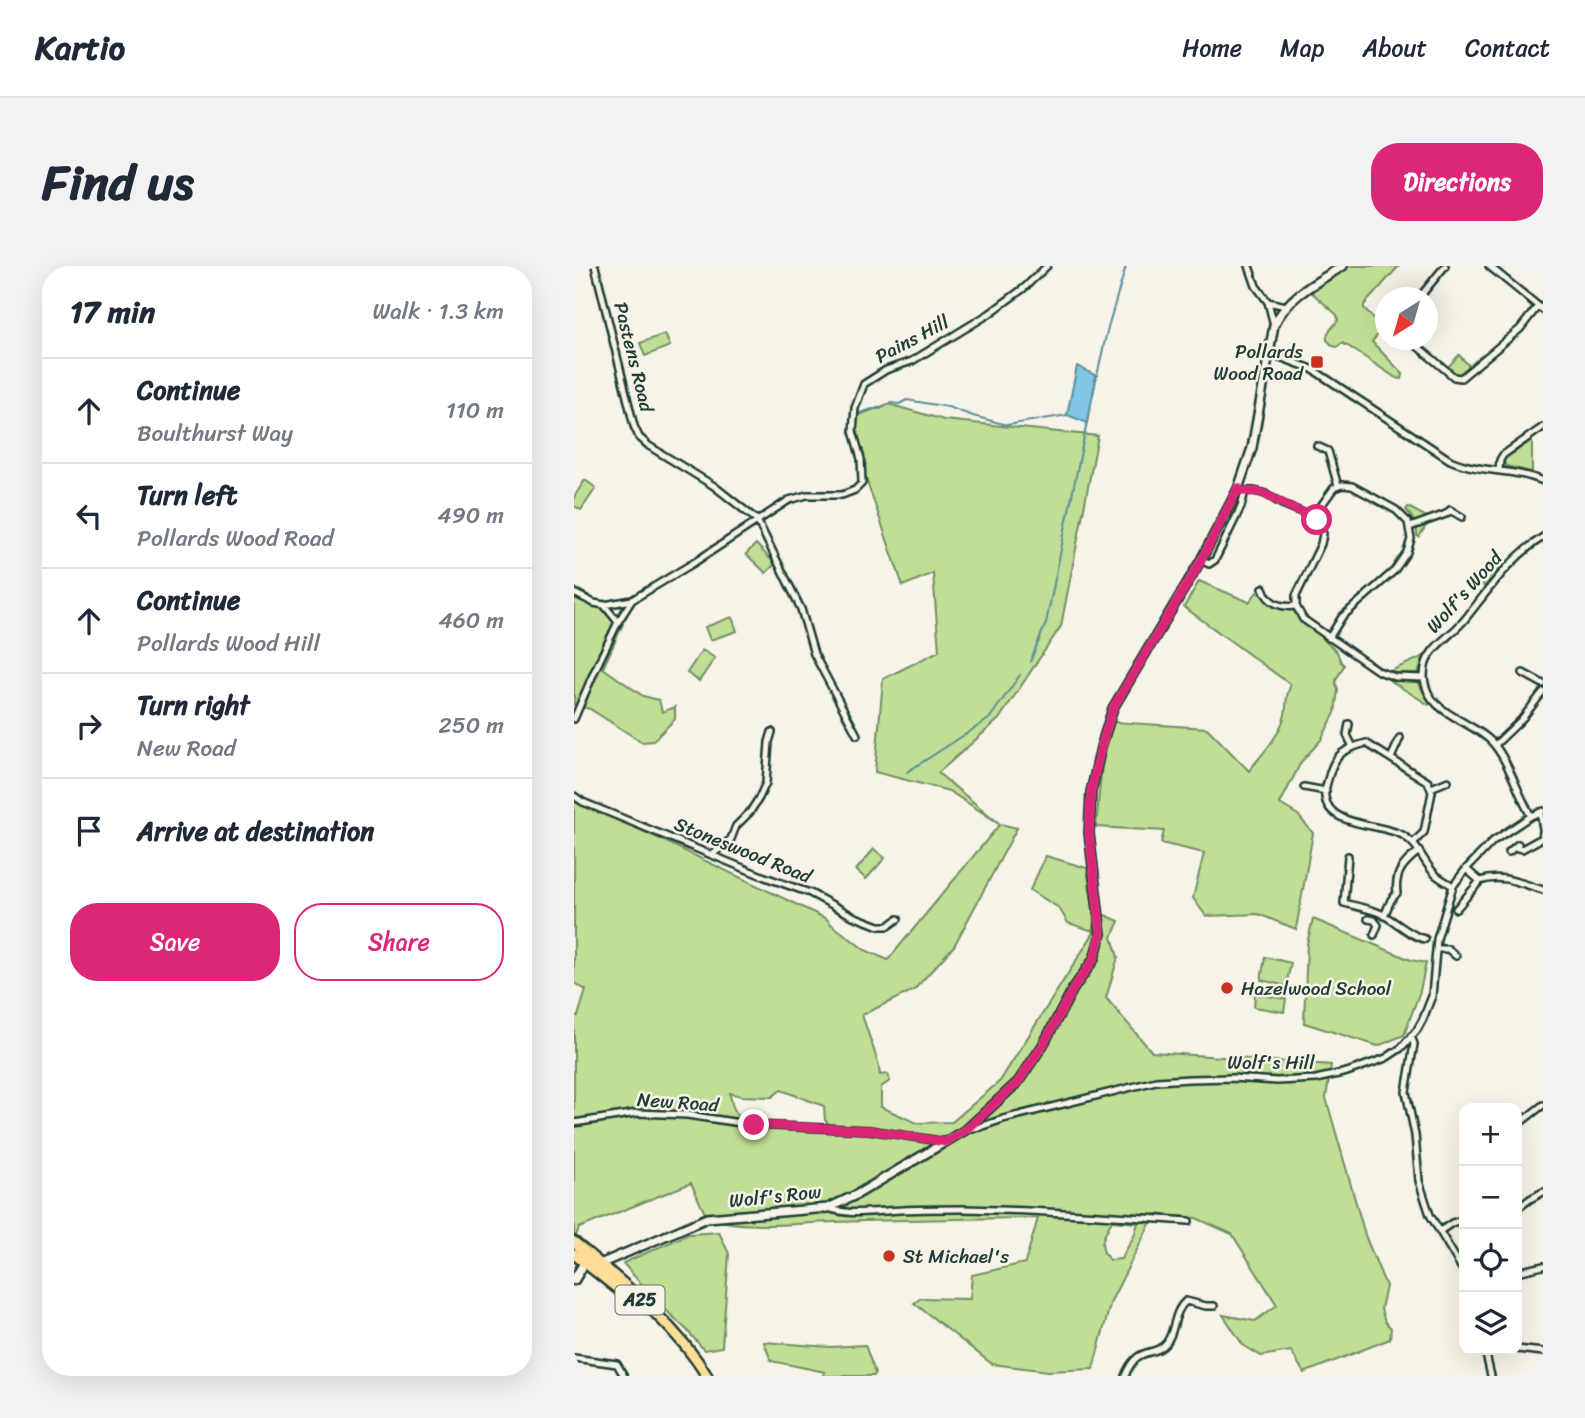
<!DOCTYPE html>
<html lang="en">
<head>
<meta charset="utf-8">
<style>
	:root { --surface:#fff; --page:#f2f2f3; --text:#1f2937; --muted:#747a83; --line:#e0e1e3; --accent:#db2777 }
	body { margin:0; font-family:Sriracha,sans-serif; background:var(--page); color:var(--text) }
	.controls { position:absolute; right:21px; bottom:21px; display:grid; overflow:hidden; border-radius:14px; box-shadow:0 7px 28px #0002 }
	.controls button { width:63px; height:63px; display:grid; place-items:center; padding:0; border:0; border-bottom:2px solid var(--line); background:var(--surface); color:var(--text); font:35px sans-serif }
	.compass { position:absolute; left:801px; top:21px; width:63px; height:63px; border-radius:50%; background:var(--surface); box-shadow:0 7px 28px #0002; rotate:217deg }
	.stop { position:absolute; width:21px; height:21px; margin:-16px; border:5px solid #db2777; border-radius:50%; background:#fff }
	.stop.end { background:#db2777; border-color:#fff; box-shadow:0 2px 7px #0008 }
	.list { margin:0; padding:0; list-style:none }
	h2 { display:flex; justify-content:space-between; align-items:center; height:91px; margin:0; padding:0 28px; font-size:30px }
	h2 small { font-size:23px; font-weight:400; color:var(--muted) }
	.list li { display:grid; grid-template-columns:46px 1fr auto; gap:21px; align-items:center; box-sizing:border-box; height:105px; padding:0 28px; border-top:2px solid var(--line) }
	.list b { display:block; font-size:26px; white-space:nowrap }
	.list p { margin:0; font-size:23px; white-space:nowrap; color:var(--muted) }
	.list em { font-size:23px; font-style:normal; color:var(--muted) }
	.actions { display:flex; gap:14px; padding:21px 28px }
	.actions a { flex:1; padding:16px 0; border:2px solid var(--accent); border-radius:28px; text-align:center; font-size:24px; color:var(--accent) }
	.actions .main { background:var(--accent); color:#fff }
	.icon { flex:none; width:38px; height:38px; fill:none; stroke:currentColor; stroke-width:2; stroke-linecap:round; stroke-linejoin:round }
	.map { position:relative; flex:none; width:969px; height:1110px; overflow:hidden; border-radius:28px }
	header { display:flex; align-items:center; gap:42px; box-sizing:border-box; height:98px; padding:0 35px; background:var(--surface); border-bottom:2px solid var(--line) }
	header strong { font-size:33px }
	nav { display:flex; gap:38px; margin-inline-start:auto; font-size:24px }
	.intro { display:flex; align-items:center; justify-content:space-between; box-sizing:border-box; height:168px; padding:0 42px }
	h1 { margin:0; font-size:49px }
	.button { padding:18px 32px; border-radius:28px; background:var(--accent); color:#fff; font-size:24px; font-weight:700 }
	main { display:flex; gap:42px; padding:0 42px }
	aside { flex:1; background:var(--surface); border-radius:28px; box-shadow:0 7px 28px #0002 }
	.map>svg:first-child { display:block }
	.green { fill:#c1de95; stroke:#708e64; stroke-width:2; fill-rule:evenodd }
	.water { fill:#81c6e2; stroke:#5a8f9c; stroke-width:2 }
	.lines { fill:none; stroke-linecap:round; stroke-linejoin:round }
	.stream { stroke:#5a8f9c; stroke-width:2 }
	.minor-casing { stroke:#1f3d34; stroke-width:10 }
	.tertiary-casing { stroke:#1f3d34; stroke-width:12 }
	.secondary-casing { stroke:#1f3d34; stroke-width:13 }
	.primary-casing { stroke:#1f3d34; stroke-width:14 }
	.minor { stroke:#f7f3e8; stroke-width:5 }
	.tertiary { stroke:#f7f3e8; stroke-width:7 }
	.secondary { stroke:#f7f3e8; stroke-width:8 }
	.primary { stroke:#fedd96; stroke-width:9 }
	.route { stroke:#db2777; stroke-width:9 }
	.poi-dot { fill:#c8321e; stroke:#f7f3e8; stroke-width:2.5 }
	.labels { text-anchor:middle; dominant-baseline:central; stroke-width:5; stroke-linejoin:round; paint-order:stroke }
	.shield { fill:#f7f3e8; stroke:#60746a; stroke-width:2 }
	.shield-label { font-size:18px; font-weight:bold; fill:#1f3d34 }
	.street-label { font-size:19px; fill:#1f3d34; stroke:#f7f3e8 }
	.poi-label { font-size:19px; fill:#1f3d34; stroke:#f7f3e8; text-anchor:start }
</style>
</head>
<body>
<header>
<strong>Kartio</strong>
<nav><a>Home</a><a>Map</a><a>About</a><a>Contact</a></nav>
</header>
<div class="intro"><h1>Find us</h1><a class="button">Directions</a></div>
<main>
<aside>
<h2>17 min<small>Walk · 1.3 km</small></h2>
<ul class="list">
<li><svg class="icon" aria-label="ahead" viewBox="0 0 24 24"><path d="M12 20V5M6 11l6-6 6 6"/></svg><div><b>Continue</b><p>Boulthurst Way</p></div><em>110 m</em></li>
<li><svg class="icon" aria-label="left" viewBox="0 0 24 24"><path d="M17 20v-9H6M10 6l-5 5 5 5"/></svg><div><b>Turn left</b><p>Pollards Wood Road</p></div><em>490 m</em></li>
<li><svg class="icon" aria-label="ahead" viewBox="0 0 24 24"><path d="M12 20V5M6 11l6-6 6 6"/></svg><div><b>Continue</b><p>Pollards Wood Hill</p></div><em>460 m</em></li>
<li><svg class="icon" aria-label="right" viewBox="0 0 24 24"><path d="M7 20v-9h11M14 6l5 5-5 5"/></svg><div><b>Turn right</b><p>New Road</p></div><em>250 m</em></li>
<li><svg class="icon" aria-label="arrive" viewBox="0 0 24 24"><path d="M6 21V4h12l-3 4 3 4H6"/></svg><div><b>Arrive at destination</b></div></li>
</ul>
<div class="actions"><a class="main">Save</a><a>Share</a></div>
</aside>
<div class="map">
<svg width="969" height="1110" viewBox="0 0 969 1110">
	<rect width="100%" height="100%" fill="#f7f3e8"/>
	<filter id="ink" filterUnits="userSpaceOnUse"><feTurbulence type="fractalNoise" baseFrequency=".0143" numOctaves="2"/><feDisplacementMap in="SourceGraphic" scale="14" xChannelSelector="R" yChannelSelector="G"/><feConvolveMatrix kernelMatrix="1 2 1 2 8 2 1 2 1" color-interpolation-filters="sRGB"/></filter>
	<g filter="url(#ink)">
		<path class="green" d="M775 0H825L790 39V42L809 62 798 76 829 108 828 113 822 112 774 80 768 77 763 81 759 80 753 74C752 65 760 61 764 54L763 49 736 25Z
			M91 68 96 80 71 90 66 77Z
			M885 89 897 102 888 109 884 110 873 102Z
			M314 138 370 154 524 170 487 360 425 453 364 507 426 558 443 562 380 680 340 724 288 749 304 796 306 809 314 808 316 815 307 821V841L343 857 378 856 426 815 531 649 545 655 538 671 544 691 532 732 578 786 757 799 752 832 792 972 812 1020 807 1043 811 1056 817 1062 816 1073 730 1107 717 1085 687 1090 669 1079 649 1049 681 1055 703 1039 658 968 622 952 581 948 537 1035 519 1103 474 1105 418 1098 340 1037 347 1032 396 1033 398 1009 451 997 464 952C397 952 329 954 261 956 219 957 174 964 133 952L117 917 5 962 2 970 0 968V750H4L12 724 0 717V532L253 653 257 658 291 684 314 694 426 558 375 525 301 506 309 413 365 385 359 307 329 320 288 201 280 151ZM207 824 250 840 251 854 262 867 178 863C164 850 158 846 156 827L167 830 198 831ZM538 955 564 957 560 970 547 993 536 994C522 982 530 968 538 955Z
			M958 174V206L932 200 930 195 932 192Z
			M11 214 22 222 7 244 0 240V231Z
			M834 241 855 252V255L845 271 843 270C844 261 839 251 832 244Z
			M182 278 201 298 192 307 172 288Z
			M925 295 930 297 910 321 907 315C907 303 914 298 925 295Z
			M625 315 675 336 683 326 706 342 719 344 727 355 749 371V373L763 386 767 396 770 399C767 408 758 413 764 423L761 447 747 474 727 496 706 538 724 549 739 567 722 663 684 648 632 650 619 632 630 587 587 577 590 565 522 561 529 485 540 456 633 462 675 505C688 488 703 473 710 452 714 441 710 430 717 419L610 341Z
			M0 321 14 329 16 339 31 342 49 358 29 402 69 430 85 434 88 446 101 441V453L79 475 68 476 16 443 0 439Z
			M158 351 163 365 136 374 131 361Z
			M128 384 141 392 125 415 113 407Z
			M850 390 844 407H822L816 405Z
			M815 414 844 416 856 438 855 439Z
			M300 583 311 592 292 613 282 604Z
			M472 590 513 602 520 649 519 665 494 657 485 642 456 624Z
			M739 653 837 694 852 697 846 725 830 769 804 780 730 757 733 678Z
			M691 691 717 697 712 720 687 714Z
			M681 728 712 733 710 746 680 741Z
			M145 966 155 988 148 1081 130 1084 112 1063 81 1034 49 997 115 968Z
			M190 1076 256 1081 291 1079 301 1107 300 1110H249L251 1106 197 1095Z"/>
		<path class="water" d="M503 100 521 109V119L513 157 493 149Z"/>
		<g class="lines">
			<path class="stream" d="M519 127 534 61 552 0
				M283 148 298 143H306L317 137 325 138 333 134 374 141 399 150 433 159 494 149
				M456 396 472 357 513 156
				M333 506 415 453 446 409"/>
			<defs>
				<path id="minor" d="M21 0 60 160 65 171 75 180 140 220 183 254 227 343 240 388 283 469
					M675 0 682 20 694 36 700 59
					M915 0 969 44
					M845 32 871 0
					M694 36 712 40
					M836 74 880 111 887 112 946 63 964 40
					M695 87 738 103 876 194C905 207 939 202 969 215
					M743 180 754 185 764 220
					M925 204 926 194 929 189 969 161
					M664 223 668 225H680L692 228 708 238 739 251 746 258 749 268 747 278 722 330V340L729 353 804 405 821 411 850 412
					M739 251 760 222 768 219 778 220 822 244 834 256 837 273 833 286 820 305 768 351 755 372
					M836 261 872 248 876 244 888 251
					M627 294 635 298 641 294 667 241 671 225
					M689 322C694 337 707 342 722 340
					M0 327 20 337 30 339
					M44 356 30 339 58 334
					M949 407 969 418
					M0 453 21 404 44 356 58 334 121 296 215 234 233 229H268L281 224 288 217 287 193 279 165 281 142 290 118 312 104 338 95 415 48 450 22 473 0
					M775 458 773 469 779 481
					M921 479 947 454 969 426
					M817 492 826 472
					M730 521 752 525
					M857 522 874 515
					M0 530 9 536 191 611 236 627 279 650 305 660H314L324 653
					M966 546 969 563
					M957 550C943 527 935 494 917 475 896 454 852 447 850 411 850 402 853 392 858 386 867 374 882 365 892 352 916 322 936 292 969 271
					M839 577 850 566 858 526 854 516 792 477C771 483 761 487 755 510 753 517 750 525 751 531 755 562 810 557 830 570 845 579 849 596 861 608 866 613 873 616 879 620
					M940 581 948 583 968 572 969 566
					M935 586 944 578
					M138 589 157 573 162 560 176 546 185 532 192 517 195 476 198 466
					M774 590 770 637C781 640 792 642 803 646 819 652 835 670 851 673
					M892 603 906 615C928 607 948 618 969 624
					M882 643 906 615
					M810 650 817 634 823 627C820 606 831 596 845 585
					M794 653 800 654 804 659 800 669
					M862 683H874L882 690
					M837 770 840 778 832 826 841 869 845 915 856 949 890 1006
					M0 857 63 847 113 849 180 859 295 864 372 876
					M943 857 947 856 969 839
					M393 863 406 861 429 853 582 815 616 813 658 812 703 815 742 813 773 806 812 792 827 782 843 764 849 753 858 730 863 673 879 620 892 603 919 575 957 550 969 545
					M254 942C274 949 291 946 312 945 336 943 362 943 386 943 463 944 539 950 615 955
					M943 943 956 933 969 926
					M866 965 878 957 890 953
					M943 1006 969 1000
					M943 1083 969 1086
					M911 1084 917 1110
					M0 1092 43 1098 50 1110
					M551 1110C564 1077 580 1093 593 1076 602 1063 599 1046 612 1035L632 1040H640"/>
				<path id="tertiary" d="M26 998 133 952 254 942 282 929 393 863 444 816 469 779 499 723 520 693 527 668 515 567 517 526 527 481 539 442 627 294 664 223 678 182 700 59C714 30 743 16 769 0"/>
				<path id="secondary" d="M0 1014 11 996H14"/>
				<path id="primary" d="M0 976C47 1016 101 1057 133 1110
					M0 988 54 1031"/>
			</defs>
			<use href="#minor" class="minor-casing"/>
			<use href="#tertiary" class="tertiary-casing"/>
			<use href="#secondary" class="secondary-casing"/>
			<use href="#primary" class="primary-casing"/>
			<use href="#minor" class="minor"/>
			<use href="#tertiary" class="tertiary"/>
			<use href="#secondary" class="secondary"/>
			<use href="#primary" class="primary"/>
		</g>
	</g>
	<g class="lines" filter="url(#ink)">
		<path class="route" d="M180 859 295 864 372 876 393 863 444 816 469 779 499 723 520 693 527 667 515 567 517 526 527 481 539 442 627 295 664 222 668 225 686 226 743 254"/>
	</g>
	<g class="poi-dot">
		<rect x="736" y="89" width="14" height="14" rx="3.5"/>
		<circle cx="653" cy="722" r="7"/>
		<circle cx="315" cy="990" r="7"/>
	</g>
	<g class="labels">
		<rect class="shield" x="41.5" y="1019.5" width="49" height="29" rx="5"/>
		<g class="shield-label">
			<text x="66" y="1034">A25</text>
		</g>
		<g class="street-label">
			<text transform="translate(338 73) rotate(-28)">Pains Hill</text>
			<text transform="translate(60 91) rotate(76)">Pastens Road</text>
			<text transform="translate(890 326) rotate(-48)">Wolf's Wood</text>
			<text transform="translate(169 584) rotate(22)">Stoneswood Road</text>
			<text x="697" y="796">Wolf's Hill</text>
			<text transform="translate(104 836) rotate(4)">New Road</text>
			<text transform="translate(201 930) rotate(-6)">Wolf's Row</text>
		</g>
		<g class="poi-label">
			<text x="729" y="85" text-anchor="end">Pollards<tspan x="729" dy="22">Wood Road</tspan></text>
			<text x="667" y="722">Hazelwood School</text>
			<text x="329" y="990">St Michael's</text>
		</g>
	</g>
</svg>
<div class="controls">
<button>+</button>
<button>−</button>
<button><svg class="icon" aria-label="locate" viewBox="0 0 24 24"><circle cx="12" cy="12" r="6"/><path d="M12 2v4M12 18v4M2 12h4M18 12h4"/></svg></button>
<button><svg class="icon" aria-label="layers" viewBox="0 0 24 24"><path d="M12 4l9 5-9 5-9-5zM3 14l9 5 9-5"/></svg></button>
</div>
<svg class="compass" viewBox="-18 -18 36 36"><path d="M0-13l5 13h-10z" fill="#e53935"/><path d="M0 13l5-13h-10z" fill="#747a83"/></svg>
<div class="stop" style="left:743px;top:254px"></div>
<div class="stop end" style="left:180px;top:859px"></div>
</div>
</main>
</body>
</html>
